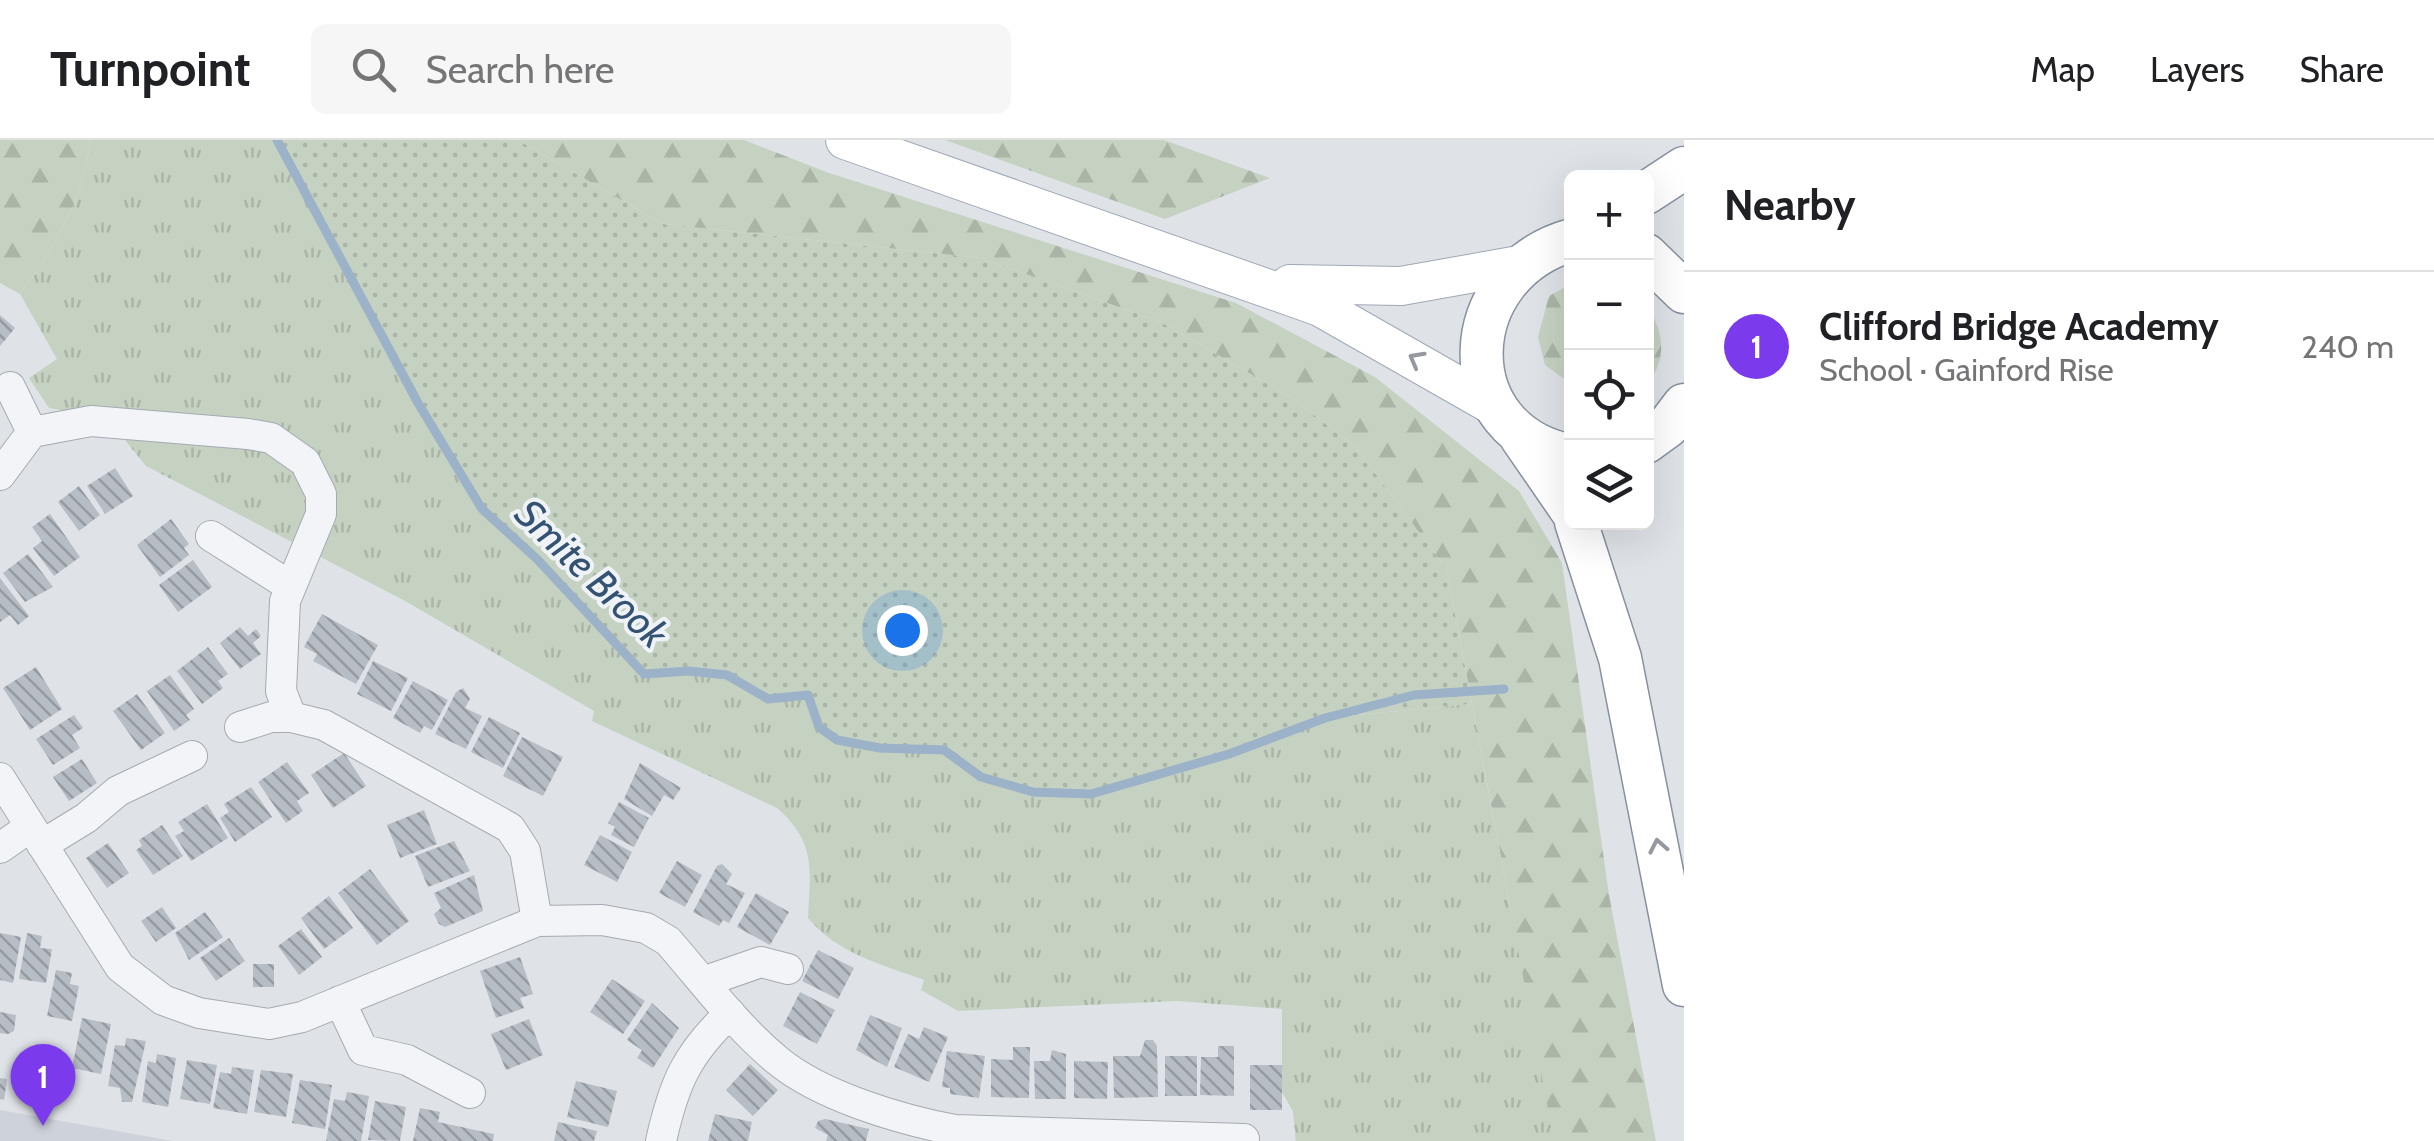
<!DOCTYPE html>
<html lang="en">
<head>
<meta charset="utf-8">
<style>
	:root { --surface:#fff; --page:#f6f6f6; --text:#202124; --muted:#757577; --line:#e0e0e0; --accent:#7c3aed }
	body { margin:0; font-family:Cabin,sans-serif; background:var(--page); color:var(--text) }
	.controls { position:absolute; right:30px; top:30px; display:grid; overflow:hidden; border-radius:15px; box-shadow:0 10px 40px #0002 }
	.controls button { width:90px; height:90px; display:grid; place-items:center; padding:0; border:0; border-bottom:2px solid var(--line); background:var(--surface); color:var(--text); font:50px sans-serif }
	.you { position:absolute; left:902px; top:490px; width:35px; height:35px; margin:-25px; border:8px solid #fff; border-radius:50%; background:#1a73e8; box-shadow:0 0 0 15px #1a73e833 }
	.badge { display:grid; place-items:center; width:65px; height:65px; border-radius:50%; background:var(--accent); color:#fff; font-size:32px; font-weight:700 }
	.pin { position:absolute; translate:-50% -82px; filter:drop-shadow(0 2px 5px #0008) }
	.pin::after { content:''; position:absolute; top:52px; width:35px; height:30px; background:inherit; clip-path:polygon(0 0,100% 0,50% 100%) }
	.list { margin:0; padding:0; list-style:none }
	h2 { display:flex; justify-content:space-between; align-items:center; height:130px; margin:0; padding:0 40px; font-size:42px }
	h2 small { font-size:32px; font-weight:400; color:var(--muted) }
	.list li { display:grid; grid-template-columns:65px 1fr auto; gap:30px; align-items:center; box-sizing:border-box; height:150px; padding:0 40px; border-top:2px solid var(--line) }
	.list b { display:block; font-size:38px; white-space:nowrap }
	.list p { margin:0; font-size:32px; white-space:nowrap; color:var(--muted) }
	.list em { font-size:32px; font-style:normal; color:var(--muted) }
	.icon { flex:none; width:55px; height:55px; fill:none; stroke:currentColor; stroke-width:2; stroke-linecap:round; stroke-linejoin:round }
	.map { position:relative; flex:none; width:1684px; height:1001px; overflow:hidden }
	header { display:flex; align-items:center; gap:60px; box-sizing:border-box; height:140px; padding:0 50px; background:var(--surface); border-bottom:2px solid var(--line) }
	header strong { font-size:48px }
	nav { display:flex; gap:55px; margin-inline-start:auto; font-size:35px }
	.search { width:700px; height:90px; background:var(--page); display:flex; align-items:center; gap:25px; box-sizing:border-box; padding:0 35px; border-radius:15px; color:var(--muted); font-size:38px }
	main { display:flex }
	aside { flex:1; background:var(--surface) }
	.map>svg:first-child { display:block }
	.built { fill:#ced2da }
	.grass { fill:url(#grass-dots) }
	.forest { fill:url(#forest-firs) }
	.park { fill:url(#park-tufts) }
	.lines { fill:none; stroke-linecap:round; stroke-linejoin:round }
	.stream { stroke:#9bb2c8; stroke-width:9 }
	.building { fill:url(#building-back-hatch) }
	.minor-casing { stroke:#a5aab2; stroke-width:32 }
	.major-casing { stroke:#9fa8b4; stroke-width:40 }
	.highway-casing { stroke:#87919f; stroke-width:45 }
	.minor { stroke:#f2f4f7; stroke-width:30 }
	.major { stroke:#fff; stroke-width:38 }
	.highway { stroke:#fff; stroke-width:42 }
	.oneway { stroke:#94989f }
	.labels { text-anchor:middle; dominant-baseline:central; stroke-width:8; stroke-linejoin:round; paint-order:stroke }
	.water-label { font-size:40px; font-style:italic; fill:#345272; stroke:#eff2f6 }
</style>
</head>
<body>
<header>
<strong>Turnpoint</strong>
<div class="search"><svg class="icon" aria-label="search" viewBox="0 0 24 24"><circle cx="10" cy="10" r="6"/><path d="M15 15l6 6"/></svg>Search here</div>
<nav><a>Map</a><a>Layers</a><a>Share</a></nav>
</header>
<main>
<div class="map">
<svg width="1684" height="1001" viewBox="0 0 1684 1001">
	<defs>
		<pattern id="grass-dots" width="8" height="8" patternUnits="userSpaceOnUse" patternTransform="scale(2.5)"><rect width="8" height="8" fill="#c6d2c1"/><path d="M2 2h.1M6 6h.1" fill="none" stroke="#aab5a7" stroke-width="1.8" stroke-linecap="round"/></pattern>
		<pattern id="forest-firs" width="22" height="20" patternUnits="userSpaceOnUse" patternTransform="scale(2.5)"><rect width="22" height="20" fill="#c6d2c1"/><path d="M5 1l3.5 6h-7zM16 11l3.5 6h-7z" fill="#aab5a7"/></pattern>
		<pattern id="park-tufts" width="24" height="20" patternUnits="userSpaceOnUse" patternTransform="scale(2.5)"><rect width="24" height="20" fill="#c6d2c1"/><path d="M3 7l-1-3M5 7V3M7 7l1-3M15 17l-1-3M17 17v-4M19 17l1-3" fill="none" stroke="#aab5a7"/></pattern>
		<pattern id="building-back-hatch" width="6" height="6" patternUnits="userSpaceOnUse" patternTransform="scale(2.5)"><rect width="6" height="6" fill="#b7bdc5"/><path d="M-1 5l2 2M0 0l6 6M5-1l2 2" fill="none" stroke="#959aa1"/></pattern>
	</defs>
	<rect width="100%" height="100%" fill="#dfe3e8"/>
	<path class="built" d="M0 970 173 1001H0Z"/>
	<path class="grass" d="M277 0H518L663 84 981 118 1161 182 1290 257 1355 306 1447 430 1472 564 1325 578 1229 614 1091 654 1033 652 981 637 944 610 880 608 837 600 819 587 807 555 768 559 727 535 689 531 644 534 537 419 482 369 418 263Z"/>
	<path class="forest" d="M0 0H90C85 59 54 108 20 154L0 143Z
		M518 0H744L829 33 1236 163 1375 237 1519 351 1562 423 1609 755 1656 1001H1296L1293 971 1282 952 1511 771 1447 430 1355 306 1290 257 1161 182 981 118 663 84Z
		M945 0H1164L1270 38 1165 79Z
		M1571 144V244L1545 225 1538 197 1549 156Z
		M1646 165C1664 190 1668 219 1647 244Z"/>
	<path class="park" d="M90 0H277L418 263 482 369 537 419 644 534 689 531 727 535 768 559 808 555 819 587 837 600 880 608 944 610 981 637 1033 652 1091 654 1229 614 1325 578 1472 564 1554 1001H1296L1293 971 1282 952V869L1177 861 958 871 921 850 924 840C881 824 838 814 808 778 810 730 817 703 777 668L592 581 594 571 405 461 146 326 101 271 85 274 49 268 29 238 57 219 20 154C54 108 85 59 90 0Z"/>
	<g class="lines">
		<path class="stream" d="M277 0 418 263 482 369 537 419 644 534 689 531 727 535 768 559 808 555 819 587 837 600 880 608 944 610 981 637 1033 652 1091 654 1229 614 1325 578 1414 555 1504 549"/>
	</g>
	<path class="building" d="M0 175 15 188 0 206Z
		M115 328 133 356 105 374 87 346Z
		M79 346 100 375 79 391 58 362Z
		M50 374 80 417 54 436 33 408 42 401 32 387Z
		M171 379 189 404 184 408 189 415 160 437 137 405Z
		M28 414 53 447 25 462 3 433Z
		M193 420 212 447 178 472 159 445Z
		M0 438 29 476 18 485 10 475 0 482Z
		M322 474 378 505 356 544 313 521 317 514 304 507Z
		M240 487 248 496 256 489 261 496 253 503 261 514 240 529 220 503Z
		M208 507 228 534 218 541 223 548 202 564 177 531Z
		M373 521 408 538 391 571 357 554Z
		M36 527 62 569 30 590 3 548Z
		M170 535 194 569 186 575 190 580 174 591 147 551Z
		M413 541 448 560 432 590 424 586 420 593 393 578Z
		M463 548 470 559 465 568 482 576 466 609 435 594 456 552Z
		M137 554 165 593 141 610 113 571Z
		M74 575 83 588 72 595 80 608 53 625 36 599Z
		M489 577 520 593 503 628 471 612Z
		M522 597 563 617 543 656 503 636Z
		M344 613 366 646 333 668 311 635Z
		M82 619 97 643 69 661 53 637Z
		M287 622 309 653 297 661 303 671 286 683 258 642Z
		M640 623 681 648 673 660 664 655 652 676 624 659Z
		M251 647 272 677 235 702 220 678 229 672 224 664Z
		M619 662 649 678 634 707 611 695 615 687 608 683Z
		M207 664 228 698 191 721 175 696 184 691 178 682Z
		M424 670 437 704 400 718 387 685Z
		M162 685 183 716 153 735 136 710 142 706 139 700Z
		M600 695 632 712 617 742 584 725Z
		M454 701 470 731 428 747 415 716Z
		M108 703 129 733 107 748 86 718Z
		M677 721 702 735 685 767 659 753Z
		M722 724 732 734 726 744 745 753 729 783 723 780 719 786 693 772 717 726Z
		M370 729 409 781 377 805 338 753Z
		M474 735 483 771 445 787 439 784 434 774 441 768 434 753Z
		M756 753 789 772 770 805 737 787Z
		M329 756 353 788 324 809 301 778Z
		M162 767 176 788 156 802 141 781Z
		M205 772 223 797 189 820 175 793Z
		M301 789 322 817 299 835 278 806Z
		M0 793 21 797 13 843 0 840Z
		M27 793 42 796 40 808 52 809 46 843 19 839Z
		M229 798 245 821 216 841 200 818Z
		M818 810 854 828 838 859 802 841Z
		M520 817 533 854 520 858 524 868 496 878 480 831Z
		M253 824H274V847H253Z
		M56 830 72 833 70 844 79 846 72 881 47 876Z
		M612 839 645 861 623 894 590 872Z
		M800 852 835 870 817 904 783 886Z
		M652 863 679 888 653 928 637 918 642 910 627 900Z
		M0 872 16 875 14 891 8 894 0 893Z
		M870 875 902 888 887 927 856 910Z
		M82 878 111 884 101 934 72 928Z
		M529 879 543 915 506 930 491 894Z
		M924 887 948 897 929 942 894 927 908 894 919 899Z
		M126 898 146 901 132 962H122L120 948 108 946 115 905 125 906Z
		M1145 900H1153L1157 906 1158 957 1114 958 1113 916H1140Z
		M1218 906H1234V956L1200 955 1201 917H1218Z
		M1013 907H1030L1029 958 991 957V919L1013 920Z
		M1052 910 1066 914V959H1035L1034 921H1050Z
		M947 911 985 916 979 958 950 954V948L942 947Z
		M157 914 176 918 168 967 142 962 148 921 156 923Z
		M1165 916H1197V956H1165Z
		M187 920 217 925 210 964 180 959Z
		M1074 921 1108 922 1107 959 1074 958Z
		M750 924 778 950 753 976 726 950Z
		M1250 925H1282V970H1250Z
		M232 927 254 930 247 974 213 968 220 932 231 934Z
		M261 930 293 934 286 977 254 972Z
		M0 938 7 939 4 960 0 959Z
		M300 940 332 945 325 989 292 983Z
		M576 941 617 951 608 987 567 977Z
		M347 952 369 956 361 1001H326L334 959 345 961Z
		M375 961 406 967 400 1001 368 1000Z
		M420 968 440 972 438 982 494 994 493 1001H413Z
		M715 974 752 982 748 1001H708Z
		M825 979 869 989 866 1001H826L828 995 815 988 818 981Z
		M558 982 597 991 594 1001H554Z"/>
	<g class="lines">
		<defs>
			<path id="minor" d="M10 247 32 292
				M0 335 32 292 91 281 248 294 271 298 305 322 321 354V374L285 461 281 551 291 577 324 585 510 688 525 711 537 781
				M211 396 290 446
				M240 587 271 577H291
				M0 638 120 827 163 860 199 873 269 884 302 877 537 781 602 780 646 788 668 801C703 841 736 886 777 920 820 956 901 980 955 990L1244 999
				M42 705 86 678 118 651 192 616
				M0 708 30 687
				M703 842 761 822 788 829
				M340 861 363 910 407 920 470 953
				M661 1001C674 943 686 915 730 873"/>
			<path id="major" d="M845 0 1320 167 1499 269
				M1290 144 1401 146 1519 125"/>
			<path id="highway" d="M1646 53 1684 28
				M1572 100C1455 133 1448 293 1572 316
				M1646 115 1684 152
				M1521 297 1572 371
				M1646 302 1668 286 1684 265
				M1576 382 1620 518 1684 845"/>
		</defs>
		<use href="#minor" class="minor-casing"/>
		<use href="#major" class="major-casing"/>
		<use href="#highway" class="highway-casing"/>
		<use href="#minor" class="minor"/>
		<use href="#major" class="major"/>
		<use href="#highway" class="highway"/>
	</g>
	<defs><path id="oneway-chevron" d="M-2-3.5L2.5 0L-2 3.5" fill="none" stroke-width="1.6" stroke-linecap="round" stroke-linejoin="round" transform="scale(2.5)"/></defs>
	<g class="oneway">
		<use href="#oneway-chevron" transform="translate(1416 219) rotate(-151)"/>
		<use href="#oneway-chevron" transform="translate(1658 706) rotate(-101)"/>
	</g>
	<g class="labels">
		<g class="water-label">
			<text transform="translate(592 433) rotate(44)">Smite Brook</text>
		</g>
	</g>
</svg>
<div class="controls">
<button>+</button>
<button>−</button>
<button><svg class="icon" aria-label="locate" viewBox="0 0 24 24"><circle cx="12" cy="12" r="6"/><path d="M12 2v4M12 18v4M2 12h4M18 12h4"/></svg></button>
<button><svg class="icon" aria-label="layers" viewBox="0 0 24 24"><path d="M12 4l9 5-9 5-9-5zM3 14l9 5 9-5"/></svg></button>
</div>
<div class="you"></div>
<div class="pin badge" style="left:43px;top:986px">1</div>
</div>
<aside>
<h2>Nearby<small></small></h2>
<ul class="list">
<li><span class="badge">1</span><div><b>Clifford Bridge Academy</b><p>School · Gainford Rise</p></div><em>240 m</em></li>
</ul>
</aside>
</main>
</body>
</html>
